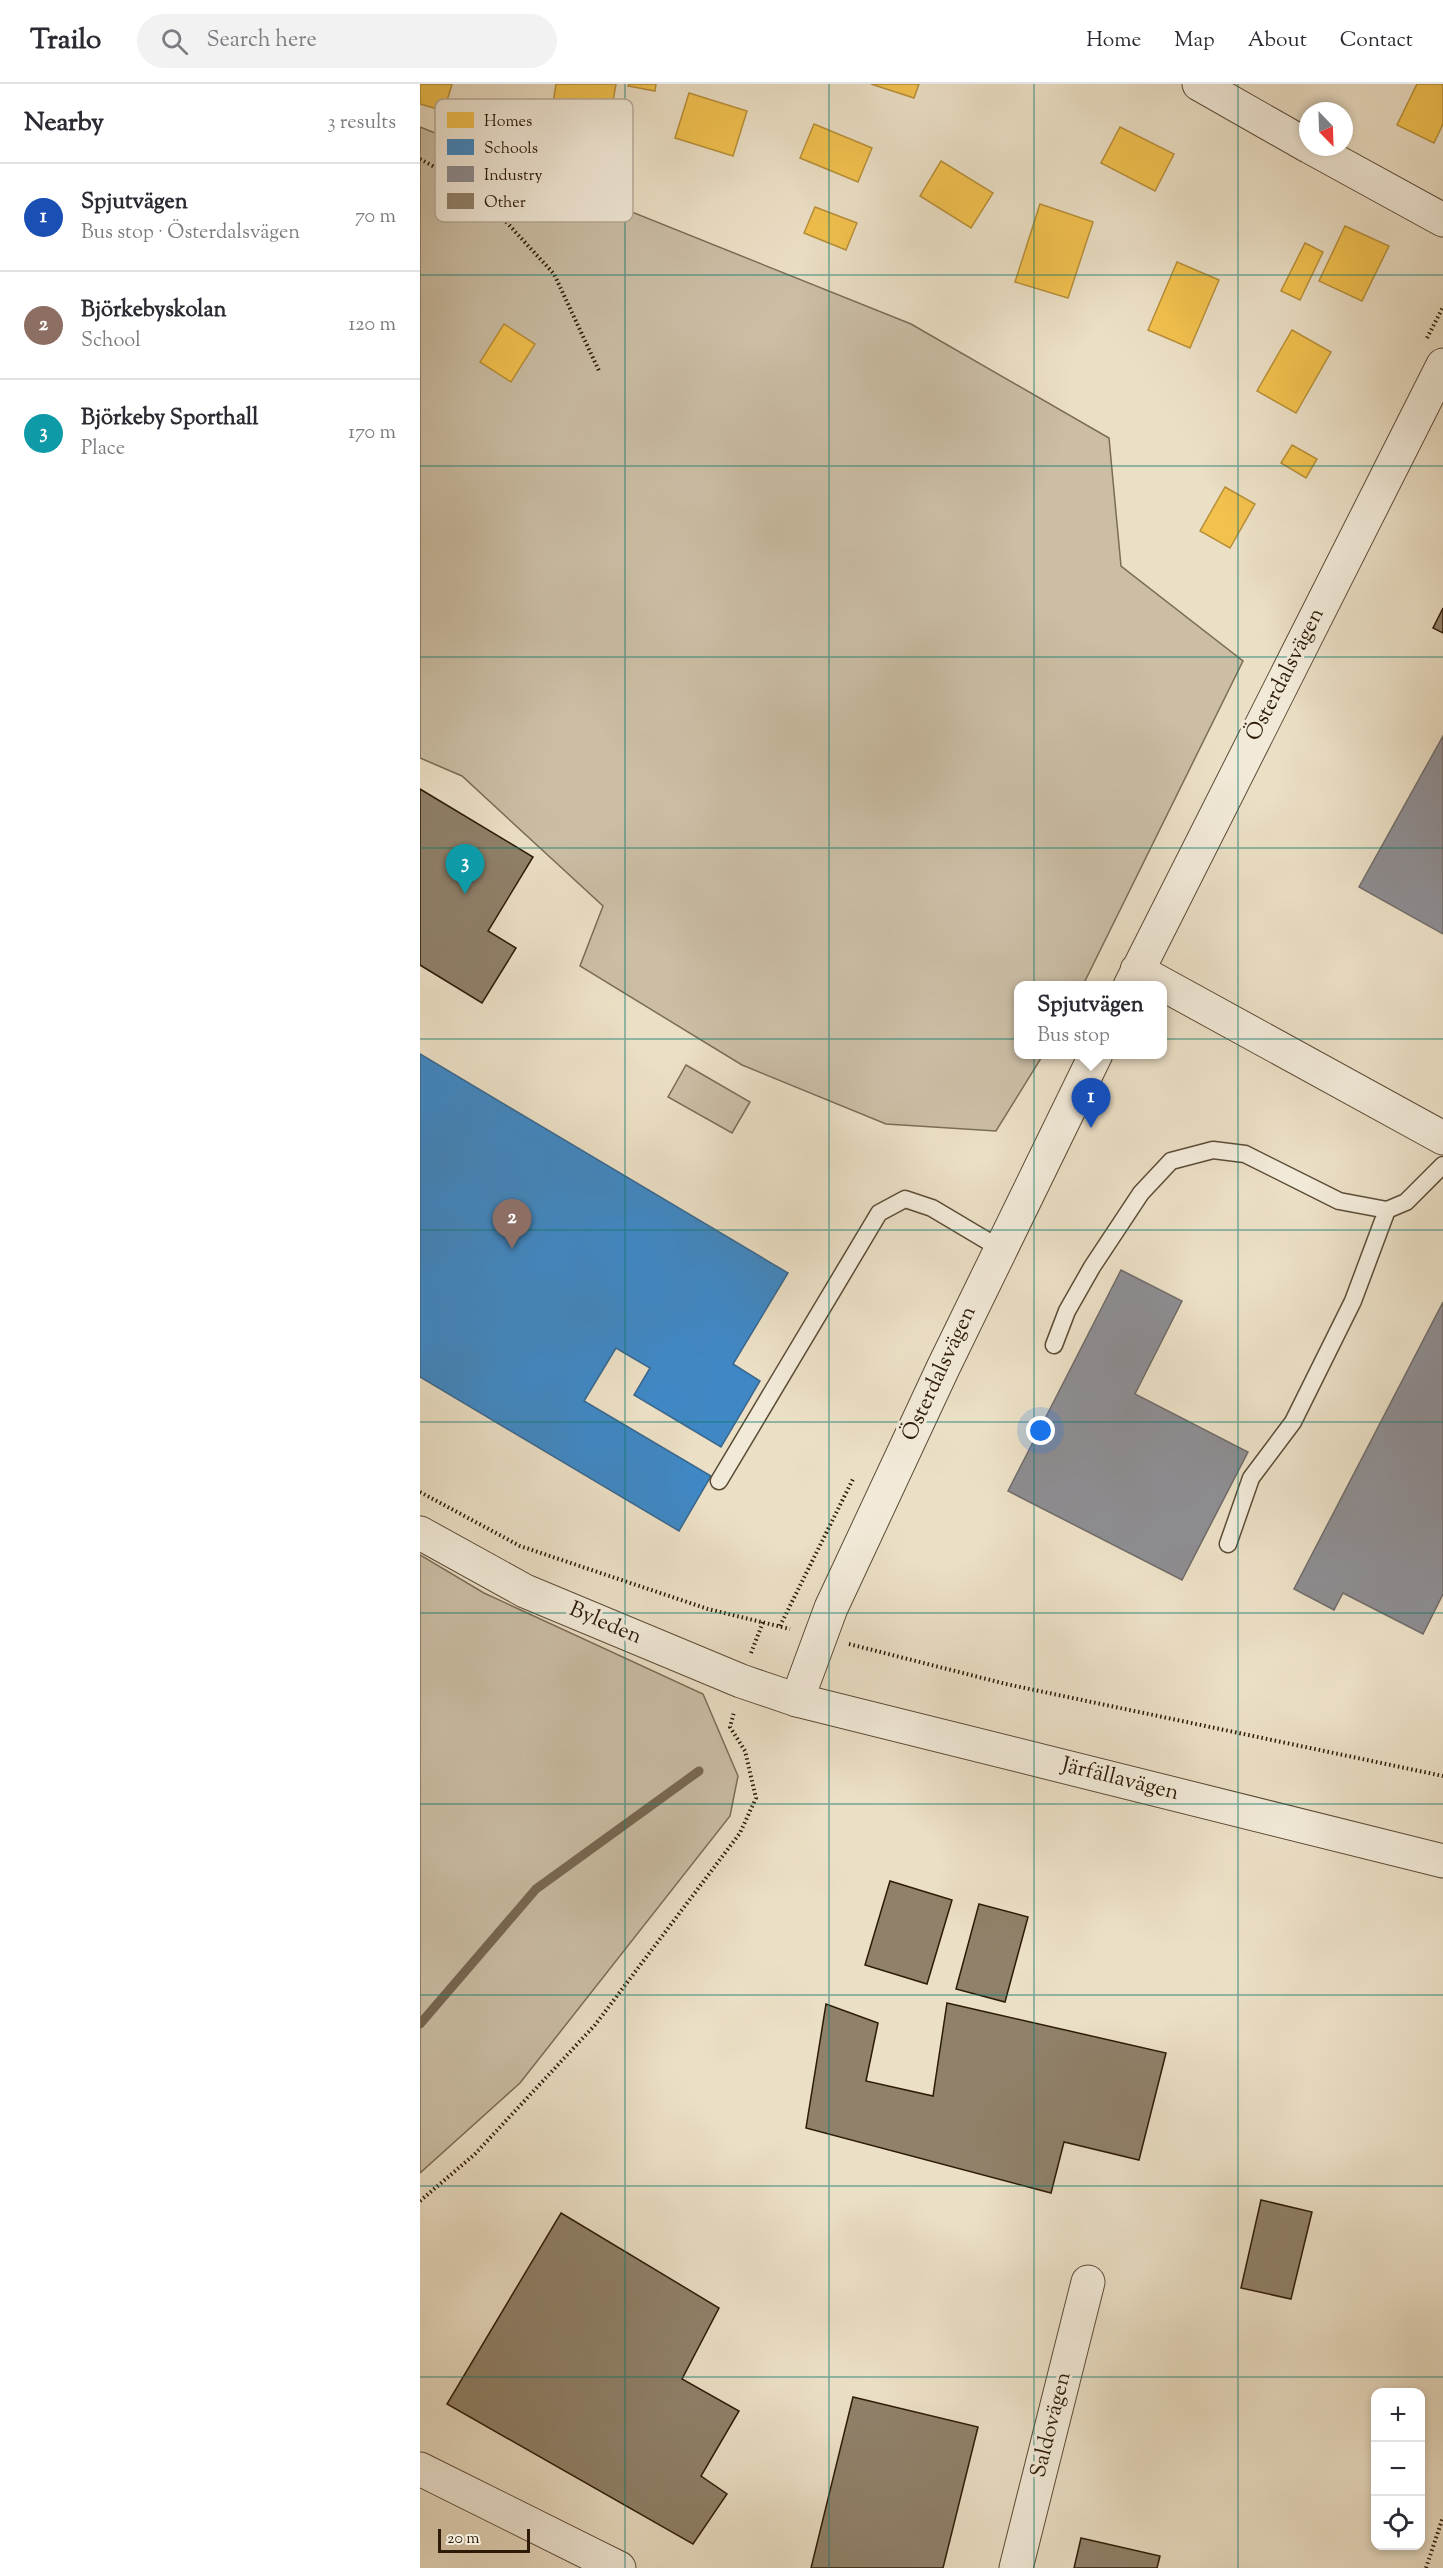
<!DOCTYPE html>
<html lang="en">
<head>
<meta charset="utf-8">
<style>
	:root { --surface:#fff; --page:#f2f2f3; --text:#2b2b33; --muted:#7c7c81; --line:#e1e1e2; --accent:#8f2418 }
	body { margin:0; font-family:"Sorts Mill Goudy",serif; background:var(--page); color:var(--text) }
	.controls { position:absolute; right:18px; bottom:18px; display:grid; overflow:hidden; border-radius:12px; box-shadow:0 3px 9px #0003 }
	.controls button { width:54px; height:54px; display:grid; place-items:center; padding:0; border:0; border-bottom:2px solid var(--line); background:var(--surface); color:var(--text); font:30px sans-serif }
	.compass { position:absolute; left:879px; top:18px; width:54px; height:54px; border-radius:50%; background:var(--surface); box-shadow:0 3px 9px #0003; rotate:157deg }
	.scale { position:absolute; left:18px; bottom:15px; width:92px; box-sizing:border-box; padding-left:6px; border:3px solid #2d1b07; border-top:0; font-size:16px; line-height:21px; white-space:nowrap; color:#2d1b07; -webkit-text-stroke:4px #f2ead9; paint-order:stroke }
	.you { position:absolute; left:621px; top:1347px; width:21px; height:21px; margin:-15px; border:4px solid #fff; border-radius:50%; background:#1a73e8; box-shadow:0 0 0 9px #1a73e833 }
	.badge { display:grid; place-items:center; width:39px; height:39px; border-radius:50%; background:var(--accent); color:#fff; font-size:20px; font-weight:700 }
	.pin { position:absolute; translate:-50% -50px; filter:drop-shadow(0 2px 3px #0008) }
	.pin::after { content:''; position:absolute; top:32px; width:21px; height:18px; background:inherit; clip-path:polygon(0 0,100% 0,50% 100%) }
	.popup { position:absolute; left:594px; top:897px; width:153px; height:78px; box-sizing:border-box; display:grid; place-content:center; border-radius:12px; background:var(--surface); filter:drop-shadow(0 2px 4px #0005); font-size:20px; white-space:nowrap; color:var(--muted) }
	.popup b { font-size:22px; color:var(--text) }
	.popup::after { content:''; position:absolute; left:50%; top:100%; margin-left:-12px; border:12px solid transparent; border-top-color:var(--surface) }
	.list { margin:0; padding:0; list-style:none }
	h2 { display:flex; justify-content:space-between; align-items:center; height:78px; margin:0; padding:0 24px; font-size:26px }
	h2 small { font-size:20px; font-weight:400; color:var(--muted) }
	.list li { display:grid; grid-template-columns:39px 1fr auto; gap:18px; align-items:center; box-sizing:border-box; height:108px; padding:0 24px; border-top:2px solid var(--line) }
	.list b { display:block; font-size:22px; white-space:nowrap }
	.list p { margin:0; font-size:20px; white-space:nowrap; color:var(--muted) }
	.list em { font-size:20px; font-style:normal; color:var(--muted) }
	.icon { flex:none; width:33px; height:33px; fill:none; stroke:currentColor; stroke-width:2; stroke-linecap:round; stroke-linejoin:round }
	.map { position:relative; flex:none; width:1023px; height:2484px; overflow:hidden }
	header { display:flex; align-items:center; gap:36px; box-sizing:border-box; height:84px; padding:0 30px; background:var(--surface); border-bottom:2px solid var(--line) }
	header strong { font-size:28px }
	nav { display:flex; gap:33px; margin-inline-start:auto; font-size:21px }
	.search { width:420px; height:54px; background:var(--page); display:flex; align-items:center; gap:15px; box-sizing:border-box; padding:0 21px; border-radius:33px; color:var(--muted); font-size:22px }
	main { display:flex }
	aside { flex:1; background:var(--surface) }
	.map>svg:first-child { display:block }
	.green { fill:#cbbea5; stroke:#7c6c56; stroke-width:1.5 }
	.homes { fill:#f2c14e; stroke:#b78f39; stroke-width:1.5 }
	.schools { fill:#3f88c5; stroke:#3a678c; stroke-width:1.5 }
	.industry { fill:#8d8d92; stroke:#706b68; stroke-width:1.5 }
	.lines { fill:none; stroke-linecap:round; stroke-linejoin:round }
	.stream { stroke:#786852; stroke-width:9 }
	.building { fill:#90816a; stroke:#2d1b07; stroke-width:1.5 }
	.service-casing { stroke:#5c4c36; stroke-width:19 }
	.minor-casing { stroke:#5c4c36; stroke-width:35 }
	.tertiary-casing { stroke:#5c4c36; stroke-width:35 }
	.path { stroke:#2d1b07; stroke-width:4; stroke-dasharray:1.5 3; stroke-linecap:butt }
	.service { stroke:#f2ead9; stroke-width:16 }
	.minor { stroke:#f2ead9; stroke-width:33 }
	.tertiary { stroke:#f2ead9; stroke-width:33 }
	.grid { fill:none; stroke:#0f766e; stroke-width:1.5; stroke-opacity:0.55 }
	.labels { text-anchor:middle; dominant-baseline:central; stroke-width:6; stroke-linejoin:round; paint-order:stroke }
	.street-label { font-size:22px; fill:#2d1b07; stroke:#f2ead9 }
	.key { fill:#f2ead9; stroke:#b7ac9a; stroke-width:1.5 }
	.key-label { font-size:16px; fill:#2d1b07 }
</style>
</head>
<body>
<header>
<strong>Trailo</strong>
<div class="search"><svg class="icon" aria-label="search" viewBox="0 0 24 24"><circle cx="10" cy="10" r="6"/><path d="M15 15l6 6"/></svg>Search here</div>
<nav><a>Home</a><a>Map</a><a>About</a><a>Contact</a></nav>
</header>
<main>
<aside>
<h2>Nearby<small>3 results</small></h2>
<ul class="list">
<li><span class="badge" style="background:#1a4fb4">1</span><div><b>Spjutvägen</b><p>Bus stop · Österdalsvägen</p></div><em>70 m</em></li>
<li><span class="badge" style="background:#8d6e63">2</span><div><b>Björkebyskolan</b><p>School</p></div><em>120 m</em></li>
<li><span class="badge" style="background:#0f9aa8">3</span><div><b>Björkeby Sporthall</b><p>Place</p></div><em>170 m</em></li>
</ul>
</aside>
<div class="map">
<svg width="1023" height="2484" viewBox="0 0 1023 2484">
	<rect width="100%" height="100%" fill="#ebdfc5"/>
	<filter id="stains"><feTurbulence type="fractalNoise" baseFrequency=".00333" numOctaves="4"/><feColorMatrix values="0 0 0 0 .2 0 0 0 0 .09 0 0 0 0 .02 0 0 0 .5 -.17"/></filter>
	<radialGradient id="worn" r=".72"><stop offset=".6" stop-color="#630" stop-opacity="0"/><stop offset="1" stop-color="#630" stop-opacity=".3"/></radialGradient>
	<path class="green" d="M0 43 491 240 689 354 701 482 823 577 663 901 599 902V970L623 971 576 1047 466 1040 322 981 160 882 183 822 42 692 0 674Z
		M266 981 330 1018 312 1049 248 1013Z
		M0 1471 64 1509 283 1610 318 1692 310 1732 100 1999 0 2089Z"/>
	<path class="homes" d="M0 0H32L24 27 0 20Z
		M136 0H196L191 29 133 19Z
		M209 0H236L235 7 208 2Z
		M451 0H499L494 14Z
		M997 0H1023V40L1014 59 977 41Z
		M269 9 327 27 313 72 255 54Z
		M394 40 452 64 438 98 380 74Z
		M700 43 754 70 735 107 681 79Z
		M521 77 573 109 551 144 500 112Z
		M620 120 673 138 648 214 595 198Z
		M395 123 437 139 426 166 384 149Z
		M925 142 969 162 942 217 899 197Z
		M885 159 903 168 880 216 861 207Z
		M757 178 799 196 770 264 728 246Z
		M84 240 115 260 91 298 60 278Z
		M872 246 911 268 876 329 837 307Z
		M872 361 897 375 886 394 861 379Z
		M805 403 835 420 810 464 780 447Z"/>
	<path class="schools" d="M0 970 368 1189 313 1280 340 1297 301 1363 214 1311 230 1284 196 1264 164 1317 291 1392 259 1447 0 1293Z"/>
	<path class="industry" d="M1023 652V850L939 803Z
		M701 1186 762 1217 715 1310 828 1368 762 1496 588 1407Z
		M1023 1218V1510L1003 1550 923 1509 914 1526 874 1505Z"/>
	<g class="lines">
		<path class="stream" d="M0 1940 116 1805 279 1687"/>
	</g>
	<path class="building" d="M1023 524V549L1013 544Z
		M0 705 113 773 68 847 96 864 62 919 0 881Z
		M470 1797 532 1816 507 1900 445 1881Z
		M559 1820 608 1833 585 1918 536 1905Z
		M527 1919 746 1969 719 2076 644 2058 631 2109 386 2044 406 1920 458 1939 446 1997 513 2012Z
		M841 2116 892 2128 871 2215 821 2204Z
		M141 2129 299 2224 262 2295 319 2327 281 2392 307 2410 273 2460 27 2320Z
		M433 2313 558 2343 523 2484H391Z
		M661 2454 740 2472 737 2484H654Z"/>
	<g class="lines">
		<defs>
			<path id="service" d="M634 1261 647 1227 672 1183 721 1109 751 1077 793 1066 825 1070 919 1117 967 1126 986 1118 1023 1081
				M299 1397 459 1129 485 1115 512 1124 581 1165
				M808 1460 831 1394 873 1338 933 1217 967 1126"/>
			<path id="minor" d="M779 0 888 62
				M890 63 1023 136
				M717 886 1023 1054
				M710 902 1023 281
				M377 1616 411 1524 523 1284 676 970
				M0 2385 199 2484
				M596 2484 668 2198"/>
			<path id="tertiary" d="M0 1449 105 1507 321 1597 377 1616 1023 1777"/>
		</defs>
		<use href="#service" class="service-casing"/>
		<use href="#minor" class="minor-casing"/>
		<use href="#tertiary" class="tertiary-casing"/>
		<path class="path" d="M0 75 57 106 134 190 180 289
			M1007 254 1023 223
			M0 1408 100 1462 288 1525 370 1545
			M360 1542 434 1393
			M429 1560 586 1600 1023 1692
			M331 1569 343 1538
			M0 2117 55 2070 175 1941 320 1749 336 1714 325 1667 310 1643 314 1628
			M1006 2484 1023 2433"/>
		<use href="#service" class="service"/>
		<use href="#minor" class="minor"/>
		<use href="#tertiary" class="tertiary"/>
	</g>
	<path class="grid" d="M205 0V2484M409 0V2484M614 0V2484M818 0V2484M0 191H1023M0 382H1023M0 573H1023M0 764H1023M0 955H1023M0 1146H1023M0 1338H1023M0 1529H1023M0 1720H1023M0 1911H1023M0 2102H1023M0 2293H1023"/>
	<g class="labels">
		<g class="street-label">
			<text transform="translate(866 591) rotate(-63)">Österdalsvägen</text>
			<text transform="translate(520 1290) rotate(-65)">Österdalsvägen</text>
			<text transform="translate(185 1540) rotate(23)">Byleden</text>
			<text transform="translate(700 1696) rotate(14)">Järfällavägen</text>
			<text transform="translate(632 2341) rotate(-76)">Saldovägen</text>
		</g>
	</g>
	<rect x="15" y="15" width="198" height="123" rx="9" class="key"/>
	<rect x="27" y="28" width="27" height="16" fill="#f2c14e"/>
	<rect x="27" y="55" width="27" height="16" fill="#3f88c5"/>
	<rect x="27" y="82" width="27" height="16" fill="#8d8d92"/>
	<rect x="27" y="109" width="27" height="16" fill="#90816a"/>
	<g class="key-label">
		<text x="64" y="42">Homes</text>
		<text x="64" y="69">Schools</text>
		<text x="64" y="96">Industry</text>
		<text x="64" y="123">Other</text>
	</g>
	<rect width="100%" height="100%" filter="url(#stains)"/>
	<rect width="100%" height="100%" fill="url(#worn)"/>
</svg>
<div class="controls">
<button>+</button>
<button>−</button>
<button><svg class="icon" aria-label="locate" viewBox="0 0 24 24"><circle cx="12" cy="12" r="6"/><path d="M12 2v4M12 18v4M2 12h4M18 12h4"/></svg></button>
</div>
<svg class="compass" viewBox="-18 -18 36 36"><path d="M0-13l5 13h-10z" fill="#e53935"/><path d="M0 13l5-13h-10z" fill="#7c7c81"/></svg>
<div class="scale">20 m</div>
<div class="you"></div>
<div class="pin badge" style="left:671px;top:1044px;background:#1a4fb4">1</div>
<div class="popup"><b>Spjutvägen</b>Bus stop</div>
<div class="pin badge" style="left:92px;top:1165px;background:#8d6e63">2</div>
<div class="pin badge" style="left:45px;top:810px;background:#0f9aa8">3</div>
</div>
</main>
</body>
</html>
